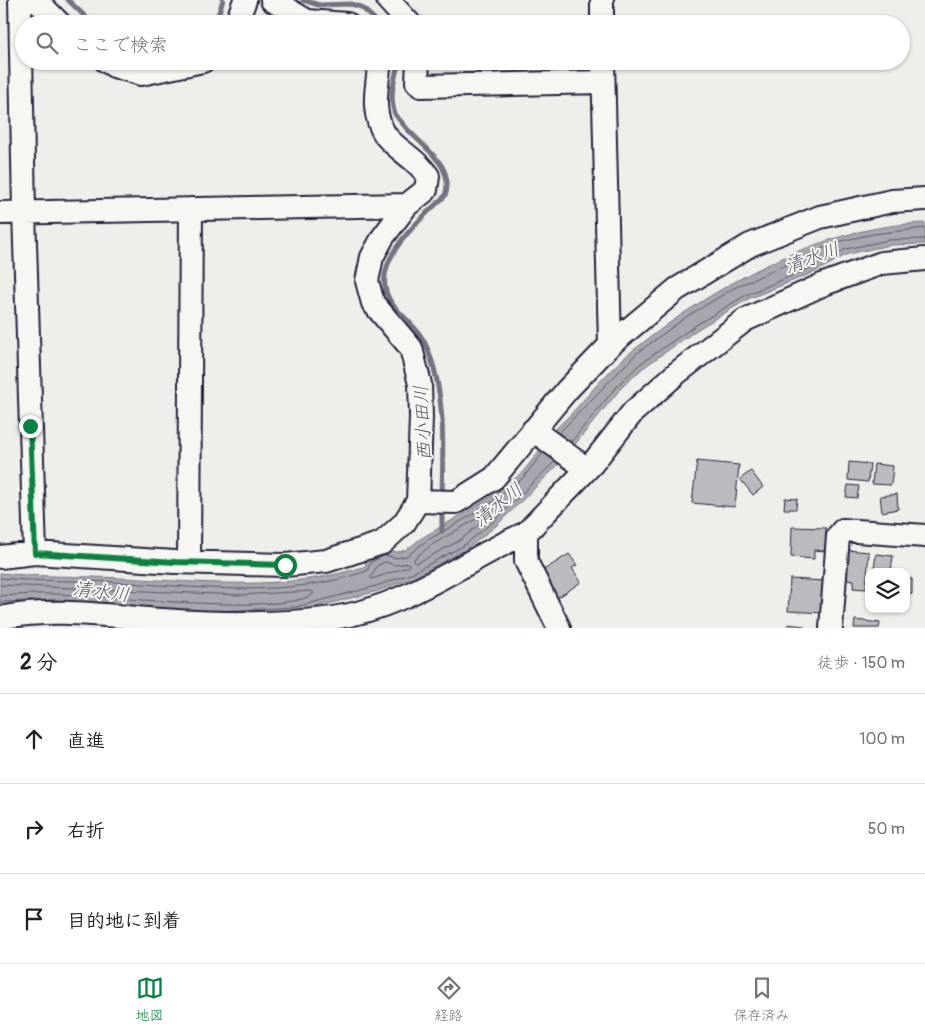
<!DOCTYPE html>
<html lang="ja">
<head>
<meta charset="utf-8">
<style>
	:root { --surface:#fff; --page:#f2f2f2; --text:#202124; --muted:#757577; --line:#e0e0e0; --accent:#0b8043 }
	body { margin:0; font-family:Pangolin,"Klee One",sans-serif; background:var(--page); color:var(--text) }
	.controls { position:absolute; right:15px; bottom:15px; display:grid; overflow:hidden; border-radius:10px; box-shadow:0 1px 4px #0004 }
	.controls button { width:45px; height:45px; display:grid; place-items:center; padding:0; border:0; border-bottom:1px solid var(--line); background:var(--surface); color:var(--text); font:25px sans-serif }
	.stop { position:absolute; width:15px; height:15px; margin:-11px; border:4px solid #0b8043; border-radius:50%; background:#fff }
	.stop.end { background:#0b8043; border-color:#fff; box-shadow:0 1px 5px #0008 }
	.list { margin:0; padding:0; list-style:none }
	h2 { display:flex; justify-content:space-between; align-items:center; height:65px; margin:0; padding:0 20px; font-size:21px }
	h2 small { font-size:16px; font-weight:400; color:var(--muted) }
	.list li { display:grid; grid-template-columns:32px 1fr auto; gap:15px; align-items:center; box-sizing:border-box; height:90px; padding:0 20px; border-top:1px solid var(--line) }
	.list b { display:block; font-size:19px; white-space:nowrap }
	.list em { font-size:16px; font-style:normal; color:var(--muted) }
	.icon { flex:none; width:28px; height:28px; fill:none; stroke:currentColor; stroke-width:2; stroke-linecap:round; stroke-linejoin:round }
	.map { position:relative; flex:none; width:925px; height:628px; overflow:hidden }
	.search { position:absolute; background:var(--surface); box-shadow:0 1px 4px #0004; left:15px; right:15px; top:15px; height:55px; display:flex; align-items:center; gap:12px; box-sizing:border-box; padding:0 18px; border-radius:28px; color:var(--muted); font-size:19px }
	.sheet { height:335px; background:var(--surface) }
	nav { display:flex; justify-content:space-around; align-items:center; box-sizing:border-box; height:70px; border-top:1px solid var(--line); background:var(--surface); font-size:14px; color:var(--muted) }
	nav a { display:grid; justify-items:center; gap:2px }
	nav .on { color:var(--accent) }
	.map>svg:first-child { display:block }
	.water { fill:#a7a7af; stroke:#727281 }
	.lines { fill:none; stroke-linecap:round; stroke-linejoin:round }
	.shore { stroke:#575769; stroke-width:1 }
	.stream { stroke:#727281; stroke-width:5 }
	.building { fill:#bbbbbf; stroke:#22223b }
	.minor-casing { stroke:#22223b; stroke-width:26 }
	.minor { stroke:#f6f6f2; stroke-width:22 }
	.route { stroke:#0b8043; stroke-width:6 }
	.labels { text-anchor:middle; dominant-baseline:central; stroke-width:4; stroke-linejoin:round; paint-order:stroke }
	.water-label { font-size:19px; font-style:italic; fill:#575769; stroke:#f6f6f2 }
</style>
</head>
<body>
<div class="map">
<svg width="925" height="628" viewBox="0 0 925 628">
	<rect width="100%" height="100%" fill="#eeeeeb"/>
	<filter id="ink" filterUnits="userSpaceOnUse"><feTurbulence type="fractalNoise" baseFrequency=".02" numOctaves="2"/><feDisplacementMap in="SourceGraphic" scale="10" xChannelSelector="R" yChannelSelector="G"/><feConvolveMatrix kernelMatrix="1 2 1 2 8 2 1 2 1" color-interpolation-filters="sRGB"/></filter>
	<g filter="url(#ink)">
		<path class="water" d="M925 223V244L890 245 848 254 817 271 748 299 698 329 643 368 622 387 558 465 496 526 465 550 412 578 378 591 297 612 234 616 0 607V573C41 577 80 576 121 578 203 582 286 592 366 566L365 562 368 557 386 549C404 558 411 544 425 536 457 517 489 501 517 477 531 465 541 446 553 432 558 426 565 420 571 414 591 392 611 367 635 349 716 285 820 226 925 223Z"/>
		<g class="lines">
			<path class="shore" d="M559 433 636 354 686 317 734 288 837 242 873 234 925 228
				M571 442 619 384 640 364 696 325 746 295 815 266 846 249 889 240 925 239
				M482 516 485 517V520L459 541 417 563 414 562V559L430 546Z
				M385 562 395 565 408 563 410 566 372 579 371 577 377 566Z
				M0 578C38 582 76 580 114 582 198 587 286 599 367 571L371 562 385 555 395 558 407 556 426 541 486 507 522 479 543 453
				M0 585 241 595 311 591 314 593C291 617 98 595 57 594 38 593 19 595 0 596
				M0 602 59 600
				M221 611 296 607 376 586 410 574 463 546 493 522 555 461"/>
			<path class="stream" d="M68 0 93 24
				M303 0 319 5 351 4 361 7 380 24
				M215 24 223 0
				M399 61C395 78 389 94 394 111 395 116 400 120 403 124 420 146 456 164 445 196 420 219 363 267 393 305 406 321 421 330 428 350 446 395 443 449 442 496
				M442 531V507"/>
		</g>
		<path class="building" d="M697 461 739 465 735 507 692 503Z
			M849 462 870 464 868 482 848 480Z
			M874 464 893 466 891 485 872 484Z
			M751 471 763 487 753 495 740 479Z
			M848 485 859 486 857 498 846 497Z
			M897 494 898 509 882 512 880 496Z
			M785 498 797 499 796 509H784Z
			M792 527 826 528 825 551 814 550V559L791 557Z
			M847 550 869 552 866 589 853 588 854 580 845 579Z
			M569 554 577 565 572 568 581 582 556 599 539 573Z
			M876 554 893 556 891 571 874 569Z
			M906 578 912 579V594H906Z
			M790 579 825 581 824 613 788 611Z
			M855 620 880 623 879 628H854Z
			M788 624 804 626 803 628H788Z"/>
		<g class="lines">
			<defs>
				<path id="minor" d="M20 0 24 212 35 553
					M36 0 60 24
					M272 0 307 21 347 24
					M388 0 410 24
					M602 0V24
					M236 24 245 0
					M106 61 114 66 141 74 203 61
					M418 61 417 82 421 86 603 82
					M603 61 610 345
					M0 213 407 205
					M533 430 587 469
					M418 501 456 502 494 478 567 390 610 345 677 289 750 245 820 217 892 201 925 199
					M0 557 35 553 175 562 285 565 326 561 382 543 404 523 418 501 421 417 420 384 411 348 373 303 367 281 372 257 383 237 407 205 426 190 428 176C417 159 398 151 386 136 370 113 377 87 380 61
					M189 562 191 209
					M0 618C55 607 107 616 162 620 218 624 277 626 333 618 405 608 462 562 526 533
					M559 628 526 561V533L592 464 633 412 677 373 745 320 824 284 882 263 925 259
					M831 628 838 536 843 530 925 536"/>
			</defs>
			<use href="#minor" class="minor-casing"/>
			<use href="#minor" class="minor"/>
		</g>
	</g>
	<g class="lines" filter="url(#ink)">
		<path class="route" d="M30 426 35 553 175 562 285 565"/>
	</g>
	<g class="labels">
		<g class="water-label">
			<text transform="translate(812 258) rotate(-20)">清水川</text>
			<text transform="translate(423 423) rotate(-93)">西小田川</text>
			<text transform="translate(498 505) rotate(-39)">清水川</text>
			<text transform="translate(101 592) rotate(7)">清水川</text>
		</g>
	</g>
</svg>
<div class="controls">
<button><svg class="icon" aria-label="layers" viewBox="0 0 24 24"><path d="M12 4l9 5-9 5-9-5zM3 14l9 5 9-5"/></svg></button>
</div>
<div class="stop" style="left:285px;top:565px"></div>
<div class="stop end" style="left:30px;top:426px"></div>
<div class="search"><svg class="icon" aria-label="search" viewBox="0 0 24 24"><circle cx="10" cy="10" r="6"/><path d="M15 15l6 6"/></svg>ここで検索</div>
</div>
<section class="sheet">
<h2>2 分<small>徒歩 · 150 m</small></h2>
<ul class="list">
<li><svg class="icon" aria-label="ahead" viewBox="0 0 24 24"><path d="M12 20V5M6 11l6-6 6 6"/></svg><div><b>直進</b></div><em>100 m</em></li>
<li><svg class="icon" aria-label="right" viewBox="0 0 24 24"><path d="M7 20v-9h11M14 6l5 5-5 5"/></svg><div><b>右折</b></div><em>50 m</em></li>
<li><svg class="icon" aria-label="arrive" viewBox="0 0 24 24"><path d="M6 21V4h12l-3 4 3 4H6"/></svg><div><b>目的地に到着</b></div></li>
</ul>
</section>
<nav>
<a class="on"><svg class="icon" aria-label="map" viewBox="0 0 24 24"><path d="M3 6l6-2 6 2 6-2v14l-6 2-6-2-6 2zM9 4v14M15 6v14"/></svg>地図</a>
<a><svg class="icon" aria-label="directions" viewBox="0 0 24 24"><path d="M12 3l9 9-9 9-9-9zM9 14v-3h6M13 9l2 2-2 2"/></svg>経路</a>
<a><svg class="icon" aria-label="saved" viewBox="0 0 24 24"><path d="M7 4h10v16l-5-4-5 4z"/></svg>保存済み</a>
</nav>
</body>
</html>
